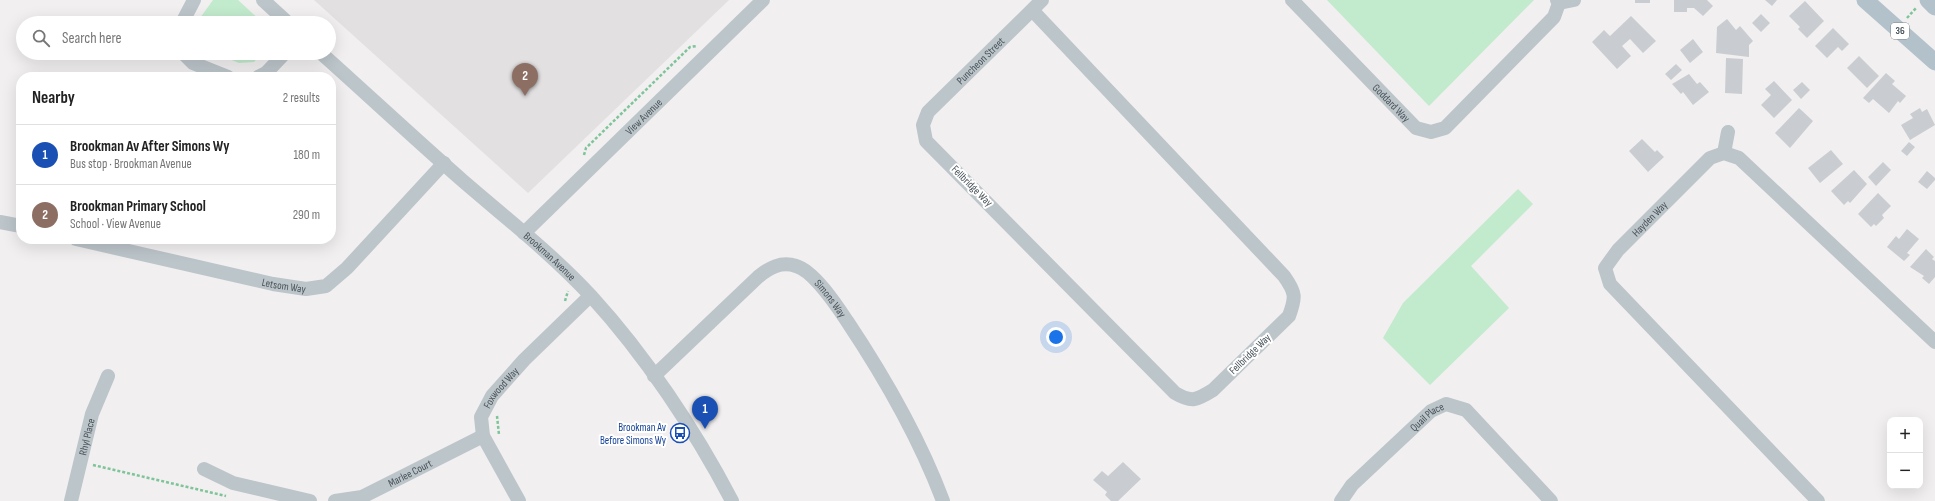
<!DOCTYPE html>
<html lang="en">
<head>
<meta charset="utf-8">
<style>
	:root { --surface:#fff; --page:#f6f6f6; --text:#222; --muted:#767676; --line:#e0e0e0; --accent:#d93025 }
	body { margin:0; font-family:"Sofia Sans Condensed",sans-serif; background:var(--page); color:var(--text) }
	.controls { position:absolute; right:12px; bottom:12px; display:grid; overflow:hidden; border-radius:8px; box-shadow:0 4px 16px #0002 }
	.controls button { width:36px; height:36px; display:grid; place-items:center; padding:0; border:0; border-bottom:1px solid var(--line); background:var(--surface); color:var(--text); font:20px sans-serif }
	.you { position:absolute; left:1056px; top:337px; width:14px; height:14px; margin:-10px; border:3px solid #fff; border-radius:50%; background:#1a73e8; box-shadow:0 0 0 6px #1a73e833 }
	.badge { display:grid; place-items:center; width:26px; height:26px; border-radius:50%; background:var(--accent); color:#fff; font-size:13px; font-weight:700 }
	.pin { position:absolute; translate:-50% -33px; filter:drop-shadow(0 1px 2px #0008) }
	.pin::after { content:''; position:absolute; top:21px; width:14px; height:12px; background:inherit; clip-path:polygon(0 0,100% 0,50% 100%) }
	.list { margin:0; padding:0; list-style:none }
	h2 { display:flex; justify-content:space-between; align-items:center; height:52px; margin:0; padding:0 16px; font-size:17px }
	h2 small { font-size:13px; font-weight:400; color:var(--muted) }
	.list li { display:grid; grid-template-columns:26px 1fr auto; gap:12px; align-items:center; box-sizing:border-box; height:60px; padding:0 16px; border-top:1px solid var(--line) }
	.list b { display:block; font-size:15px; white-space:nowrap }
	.list p { margin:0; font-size:13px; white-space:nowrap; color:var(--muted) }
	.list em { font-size:13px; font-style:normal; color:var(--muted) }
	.icon { flex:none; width:22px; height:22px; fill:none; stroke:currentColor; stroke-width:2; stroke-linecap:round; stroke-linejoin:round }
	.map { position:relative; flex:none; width:1935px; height:501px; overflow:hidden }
	.search { position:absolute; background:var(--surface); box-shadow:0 4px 16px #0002; left:16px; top:16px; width:320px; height:44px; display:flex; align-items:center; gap:10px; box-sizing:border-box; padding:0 14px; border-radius:22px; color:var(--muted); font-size:15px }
	.panel { position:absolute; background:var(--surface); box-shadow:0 4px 16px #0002; left:16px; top:72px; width:320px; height:172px; border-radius:16px }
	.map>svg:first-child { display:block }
	.education { fill:#e2e0e1 }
	.green { fill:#c2eacd }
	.building { fill:#c9cdd1 }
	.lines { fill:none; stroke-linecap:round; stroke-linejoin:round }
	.path { stroke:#7ec499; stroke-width:2.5; stroke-dasharray:3 2; stroke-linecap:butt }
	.minor { stroke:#bcc5ca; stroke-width:14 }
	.major { stroke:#b2c1ca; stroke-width:17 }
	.labels { text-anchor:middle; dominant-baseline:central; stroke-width:4; stroke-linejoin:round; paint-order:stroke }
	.shield { fill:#fff; stroke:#80878c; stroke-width:1 }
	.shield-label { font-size:10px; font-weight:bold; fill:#49545a }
	.street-label { font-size:11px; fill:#49545a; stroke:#fff }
	.transit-label { font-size:11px; fill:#164399; stroke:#fff; text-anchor:end }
</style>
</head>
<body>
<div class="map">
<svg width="1935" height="501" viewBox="0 0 1935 501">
	<rect width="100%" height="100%" fill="#f1efef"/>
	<path class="education" d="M314 0H729L528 193Z"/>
	<path class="green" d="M213 0H238L263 23H199L200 18Z
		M1327 0H1534L1429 106Z
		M215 53H262L254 62 239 63Z
		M1518 189 1533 204 1471 266 1509 308 1430 385 1383 338 1403 303Z"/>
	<path class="building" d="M1635 0H1650V3H1635Z
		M1674 0H1707L1713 6 1703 16 1694 8H1687V12H1674Z
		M1765 0H1777L1772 6Z
		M1805 1 1824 21 1807 38 1798 29 1800 27 1789 16Z
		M1761 14 1770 23 1761 32 1752 23Z
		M1631 16 1656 41 1643 53 1630 39 1622 46 1631 56 1617 69 1592 42 1604 30 1610 36Z
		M1727 19 1736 30 1740 26 1753 41 1749 45V57L1716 53 1717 27Z
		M1833 28 1849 44 1842 51 1838 47 1827 58 1815 46Z
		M1693 39 1703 52 1690 63 1680 50Z
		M1859 56 1879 76 1867 88 1847 68Z
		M1726 58 1743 59 1742 94 1725 93Z
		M1676 64 1682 70 1671 80 1665 74Z
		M1886 73 1895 81 1892 84 1906 96 1900 103 1898 101 1889 113 1873 99 1869 103 1863 98Z
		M1689 74 1697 84 1700 82 1709 92 1693 105 1683 92 1681 94 1672 84Z
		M1774 81 1792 100 1774 118 1761 105 1771 95 1765 89Z
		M1802 82 1810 90 1801 99 1793 90Z
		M1799 108 1813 121 1790 148 1775 133Z
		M1920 108 1922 112 1927 109 1935 125 1910 140 1901 125 1913 118 1910 114Z
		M1642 139 1655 152 1657 150 1664 157 1648 172 1629 151Z
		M1909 142 1915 147 1907 156 1901 151Z
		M1831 150 1843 164 1820 183 1808 168Z
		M1883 162 1891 170 1876 186 1868 177Z
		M1854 170 1867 184 1850 203 1848 201 1844 205 1831 191Z
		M1927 171 1935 178V180L1927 189 1918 182Z
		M1878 193 1891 206 1882 215 1884 218 1876 226 1874 224 1871 227 1858 214Z
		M1907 229 1919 239 1907 253 1910 255 1904 261 1887 247 1896 236 1899 239Z
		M1926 249 1934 257 1932 259 1935 261V277L1929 284 1922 278 1924 276 1910 267Z
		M1123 462 1141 479 1118 501H1111L1105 495 1107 492 1093 480 1102 471 1108 476Z"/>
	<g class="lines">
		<path class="path" d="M1907 18 1916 8
			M584 155 586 148 690 47 697 46
			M565 301 568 291
			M497 416 499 435
			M93 465 226 496"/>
		<g class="minor">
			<path d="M263 0 288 23"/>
			<path id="s1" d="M1292 0 1416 128 1431 132 1445 128 1554 17 1559 3 1557 0"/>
			<path d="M1559 3 1574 0"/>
			<path id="s2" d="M1032 10 1284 276C1296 293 1296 297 1289 316L1213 390C1197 400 1192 403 1175 393L926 141 923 125 928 112 1032 10 1042 0"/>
			<path d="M182 23 194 0"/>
			<path d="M183 53 193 63 228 77"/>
			<path id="s3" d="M321 53C368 95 415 139 463 181 506 218 552 254 591 296 645 355 695 430 732 501"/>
			<path d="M258 77 266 73 285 53"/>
			<path d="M1724 153 1728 132"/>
			<path d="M0 222 21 226"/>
			<path id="s4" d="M524 233 763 0"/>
			<path id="s5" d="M76 239 273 284 306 289 326 286 347 268 444 163"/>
			<path id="s6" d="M654 376 758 277C769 268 781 261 796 266 814 271 837 306 847 321 885 378 919 437 943 501"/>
			<path d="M204 469 233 483 310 501"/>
			<path id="s7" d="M71 501 92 414 108 376"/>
			<path id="s8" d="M335 501 362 497 483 436"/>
			<path id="s9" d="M519 501 483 436 481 417 492 396 524 360 590 296"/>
			<path id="s10" d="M1341 501 1352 485 1431 411 1446 404 1466 410 1551 501"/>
			<path id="s11" d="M1818 501 1610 284 1605 268 1618 250 1710 158 1724 153 1739 158 1935 342"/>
		</g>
		<path class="major" d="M1865 0 1935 62
			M1928 0 1935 7"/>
	</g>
	<defs>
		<symbol id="bus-ring" viewBox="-11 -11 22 22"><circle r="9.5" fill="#fff" stroke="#1a4fb4" stroke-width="1.5"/><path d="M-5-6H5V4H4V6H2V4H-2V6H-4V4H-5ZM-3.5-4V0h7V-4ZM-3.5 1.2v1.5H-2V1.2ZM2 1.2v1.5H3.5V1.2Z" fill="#1a4fb4"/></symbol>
	</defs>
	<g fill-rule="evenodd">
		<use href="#bus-ring" x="669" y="422" width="22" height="22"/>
	</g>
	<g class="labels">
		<rect class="shield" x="1891" y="23" width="18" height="16" rx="3"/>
		<g class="shield-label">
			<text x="1900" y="31">36</text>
		</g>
		<g class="street-label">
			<text stroke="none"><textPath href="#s2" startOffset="1015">Puncheon Street</textPath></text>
			<text stroke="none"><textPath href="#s1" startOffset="143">Goddard Way</textPath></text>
			<text stroke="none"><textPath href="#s4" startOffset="167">View Avenue</textPath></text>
			<text transform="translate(972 186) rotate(45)">Fellbridge Way</text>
			<text stroke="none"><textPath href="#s11" startOffset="384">Hayden Way</textPath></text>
			<text stroke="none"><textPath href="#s3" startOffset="306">Brookman Avenue</textPath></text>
			<text stroke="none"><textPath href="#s5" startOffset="213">Letsom Way</textPath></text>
			<text stroke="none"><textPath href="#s6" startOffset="233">Simons Way</textPath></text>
			<text transform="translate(1250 354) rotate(-44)">Fellbridge Way</text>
			<text stroke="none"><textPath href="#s9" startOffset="129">Foxwood Way</textPath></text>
			<text stroke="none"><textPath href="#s10" startOffset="121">Quail Place</textPath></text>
			<text stroke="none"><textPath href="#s7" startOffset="66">Rhyl Place</textPath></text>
			<text stroke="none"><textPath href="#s8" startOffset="81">Marlee Court</textPath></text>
		</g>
		<g class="transit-label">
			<text x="666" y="427">Brookman Av<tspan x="666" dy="13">Before Simons Wy</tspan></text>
		</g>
	</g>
</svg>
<div class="controls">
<button>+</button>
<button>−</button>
</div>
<div class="you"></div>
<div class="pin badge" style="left:705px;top:429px;background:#1a4fb4">1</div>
<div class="pin badge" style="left:525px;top:96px;background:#8d6e63">2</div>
<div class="search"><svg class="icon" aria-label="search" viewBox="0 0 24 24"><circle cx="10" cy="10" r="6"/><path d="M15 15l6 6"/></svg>Search here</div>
<section class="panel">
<h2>Nearby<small>2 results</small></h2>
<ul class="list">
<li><span class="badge" style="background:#1a4fb4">1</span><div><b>Brookman Av After Simons Wy</b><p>Bus stop · Brookman Avenue</p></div><em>180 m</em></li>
<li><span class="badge" style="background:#8d6e63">2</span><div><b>Brookman Primary School</b><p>School · View Avenue</p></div><em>290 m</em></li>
</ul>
</section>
</div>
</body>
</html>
